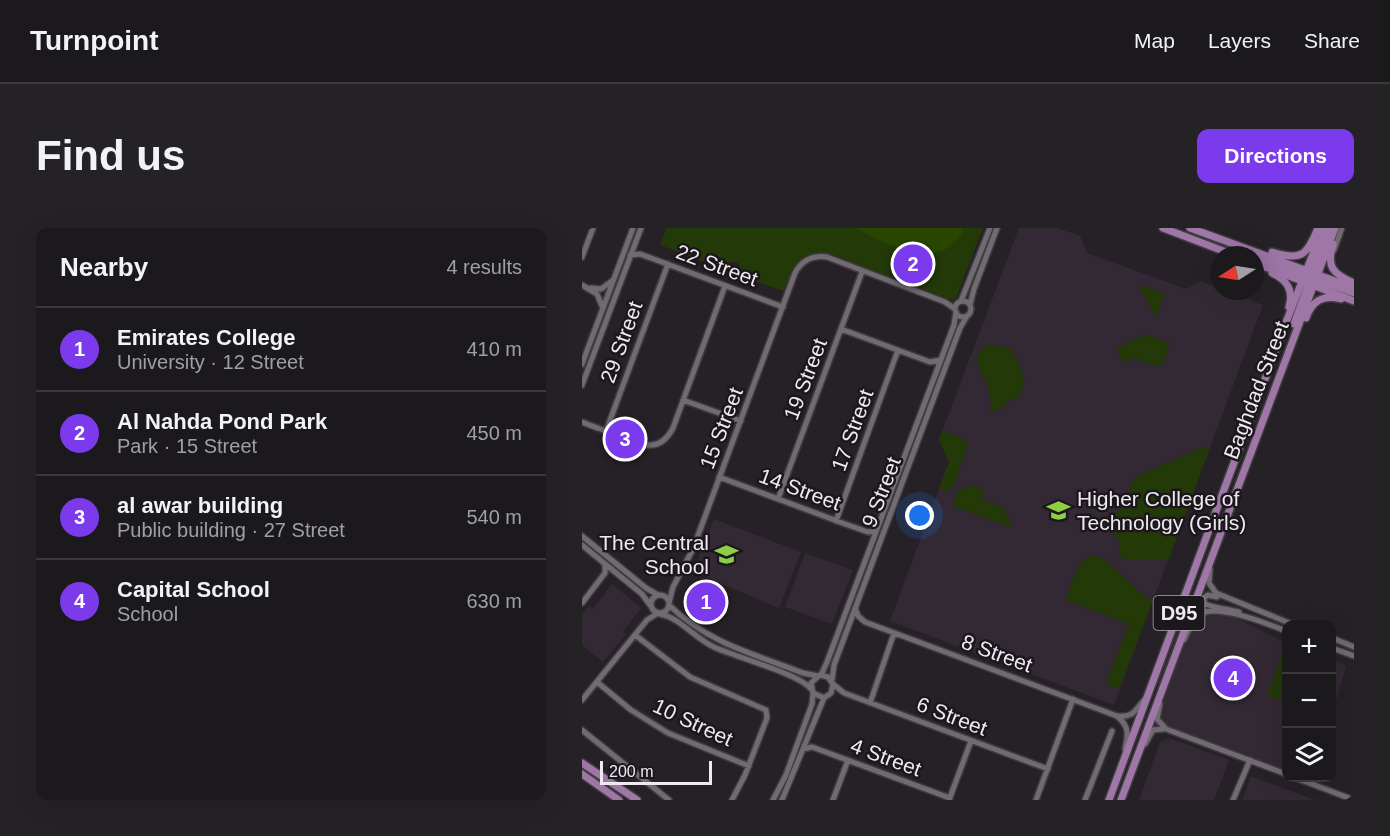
<!DOCTYPE html>
<html lang="en">
<head>
<meta charset="utf-8">
<style>
	:root { --surface:#1c191d; --page:#252226; --text:#f1f3f6; --muted:#a0a0a4; --line:#3a383b; --accent:#7c3aed }
	body { margin:0; font-family:Arial,sans-serif; background:var(--page); color:var(--text) }
	.controls { position:absolute; right:18px; bottom:18px; display:grid; overflow:hidden; border-radius:12px; box-shadow:0 6px 24px #0002 }
	.controls button { width:54px; height:54px; display:grid; place-items:center; padding:0; border:0; border-bottom:2px solid var(--line); background:var(--surface); color:var(--text); font:30px sans-serif }
	.compass { position:absolute; left:628px; top:18px; width:54px; height:54px; border-radius:50%; background:var(--surface); box-shadow:0 6px 24px #0002; rotate:258deg }
	.scale { position:absolute; left:18px; bottom:15px; width:112px; box-sizing:border-box; padding-left:6px; border:3px solid #eeeaef; border-top:0; font-size:16px; line-height:21px; white-space:nowrap; color:#eeeaef; -webkit-text-stroke:4px #1c171d; paint-order:stroke }
	.you { position:absolute; left:338px; top:288px; width:21px; height:21px; margin:-15px; border:4px solid #fff; border-radius:50%; background:#1a73e8; box-shadow:0 0 0 9px #1a73e833 }
	.badge { display:grid; place-items:center; width:39px; height:39px; border-radius:50%; background:var(--accent); color:#fff; font-size:20px; font-weight:700 }
	.pin { position:absolute; translate:-50% -50%; border:3px solid #fff; box-shadow:0 2px 6px #0006 }
	.list { margin:0; padding:0; list-style:none }
	h2 { display:flex; justify-content:space-between; align-items:center; height:78px; margin:0; padding:0 24px; font-size:26px }
	h2 small { font-size:20px; font-weight:400; color:var(--muted) }
	.list li { display:grid; grid-template-columns:39px 1fr auto; gap:18px; align-items:center; box-sizing:border-box; height:84px; padding:0 24px; border-top:2px solid var(--line) }
	.list b { display:block; font-size:22px; white-space:nowrap }
	.list p { margin:0; font-size:20px; white-space:nowrap; color:var(--muted) }
	.list em { font-size:20px; font-style:normal; color:var(--muted) }
	.icon { flex:none; width:33px; height:33px; fill:none; stroke:currentColor; stroke-width:2; stroke-linecap:round; stroke-linejoin:round }
	.map { position:relative; flex:none; width:772px; height:572px; overflow:hidden; border-radius:12px }
	header { display:flex; align-items:center; gap:36px; box-sizing:border-box; height:84px; padding:0 30px; background:var(--surface); border-bottom:2px solid var(--line) }
	header strong { font-size:28px }
	nav { display:flex; gap:33px; margin-inline-start:auto; font-size:21px }
	.intro { display:flex; align-items:center; justify-content:space-between; box-sizing:border-box; height:144px; padding:0 36px }
	h1 { margin:0; font-size:42px }
	.button { padding:15px 27px; border-radius:12px; background:var(--accent); color:#fff; font-size:21px; font-weight:700 }
	main { display:flex; gap:36px; padding:0 36px }
	aside { flex:1; background:var(--surface); border-radius:12px; box-shadow:0 6px 24px #0002 }
	.map>svg:first-child { display:block }
	.built { fill:#322934 }
	.green { fill:#233908 }
	.water { fill:#284600 }
	.lines { fill:none; stroke-linecap:round; stroke-linejoin:round }
	.minor-casing { stroke:#403b41; stroke-width:8 }
	.major-casing { stroke:#403b41; stroke-width:10 }
	.minor { stroke:#706a71; stroke-width:5 }
	.major { stroke:#9f77a7; stroke-width:7 }
	.labels { text-anchor:middle; dominant-baseline:central; stroke-width:5; stroke-linejoin:round; paint-order:stroke }
	.shield { fill:#1c171d; stroke:#afabb0; stroke-width:1.5 }
	.shield-label { font-size:20px; font-weight:bold; fill:#eeeaef }
	.street-label { font-size:21px; fill:#eeeaef; stroke:#1c171d }
	.poi-label { font-size:21px; fill:#eeeaef; stroke:#1c171d; text-anchor:start }
</style>
</head>
<body>
<header>
<strong>Turnpoint</strong>
<nav><a>Map</a><a>Layers</a><a>Share</a></nav>
</header>
<div class="intro"><h1>Find us</h1><a class="button">Directions</a></div>
<main>
<aside>
<h2>Nearby<small>4 results</small></h2>
<ul class="list">
<li><span class="badge">1</span><div><b>Emirates College</b><p>University · 12 Street</p></div><em>410 m</em></li>
<li><span class="badge">2</span><div><b>Al Nahda Pond Park</b><p>Park · 15 Street</p></div><em>450 m</em></li>
<li><span class="badge">3</span><div><b>al awar building</b><p>Public building · 27 Street</p></div><em>540 m</em></li>
<li><span class="badge">4</span><div><b>Capital School</b><p>School</p></div><em>630 m</em></li>
</ul>
</aside>
<div class="map">
<svg width="772" height="572" viewBox="0 0 772 572">
	<rect width="100%" height="100%" fill="#262127"/>
	<path class="built" d="M437 0H475L498 8 505 25 604 61 619 53 637 60V63H645L681 77 532 477 308 393 367 234 357 212Z
		M132 291 219 324 197 380 111 344Z
		M223 325 271 342 250 396 203 379Z
		M30 356 59 380 41 404 44 406 21 434 0 417V387L7 378 11 381Z
		M603 364 704 415V546L573 497 577 434Z
		M750 432 762 436 764 440 750 486Z
		M587 510 647 532 632 572H557L578 514Z
		M669 548 733 572H660Z"/>
	<path class="green" d="M81 0H401L374 70 370 72 249 26C221 20 210 41 202 63L173 53 175 49 168 47 167 50 160 47 156 34H149L139 40 78 17 84 1Z
		M559 57 582 66 574 90 558 59Z
		M565 106 588 116 581 136 574 138 552 130 541 135 534 120Z
		M408 116 430 121 443 151 437 169 423 174V178L410 184 408 182C413 156 389 141 398 123Z
		M360 203 383 211 386 216 372 258 364 263 357 261 367 234 357 212Z
		M623 218 627 222 587 331H543C533 328 539 319 536 310L528 303 524 289 541 281 552 250Z
		M389 257 402 262 399 271 422 280 430 300 371 278 376 263Z
		M511 327 523 332 570 375 537 461 524 456 547 396 484 372C490 356 493 332 511 327Z
		M703 418H704V474L685 467Z"/>
	<path class="water" d="M274 0H382C365 46 303 18 274 0Z"/>
	<g class="lines">
		<defs>
			<path id="minor" d="M752 22 760 0
				M48 27 58 26 201 79
				M0 29 11 0
				M0 57 15 66 20 78
				M9 60 19 61 30 53
				M379 73 408 0
				M373 81a8 8 0 1 1 16 0a8 8 0 1 1-16 0Z
				M388 77 392 61 415 0
				M259 101 348 134 358 132
				M0 136 51 0
				M0 157 59 0
				M101 172 159 193
				M0 194C12 199 25 203 37 208 58 216 77 227 91 200L143 58
				M24 203 86 36
				M137 249 266 297 286 304 294 303
				M196 271 280 44
				M254 293 316 122
				M0 308 64 360 76 367
				M0 317 60 366 68 377
				M628 341 627 355 634 365 712 397
				M69 376a9 9 0 1 1 18 0a9 9 0 1 1-18 0Z
				M635 369 626 367 622 370V375C629 380 648 381 657 384
				M0 375 23 345V337
				M87 375 91 359 111 321 213 45C220 32 230 27 245 29L363 74 373 81
				M87 377C126 415 172 426 221 445L236 448
				M273 380 276 388 283 394 535 488C552 490 553 482 563 471
				M78 386C99 390 114 412 134 420 155 429 216 446 228 460
				M53 407 108 449 184 482 185 490 163 547 150 572
				M750 410 772 419
				M602 412C606 404 609 393 616 387 634 374 686 396 704 403
				M750 420 772 428
				M238 447 246 449 251 456 249 465 242 470 231 465 229 455 240 445 245 434 372 97 374 84
				M250 452 252 437 378 100 385 88
				M15 454 49 482 86 505 167 538
				M251 456 262 465 466 541
				M0 472 65 392 76 385
				M288 475 312 405
				M578 476 575 491 584 501 704 546
				M536 489C548 499 546 508 543 521
				M0 502 87 572
				M563 516 571 502 582 501
				M221 521 230 519 368 570
				M714 550 772 572
				M191 572 204 547 230 476 231 465
				M200 572 242 470
				M251 572 266 532
				M367 572 389 513
				M454 572 491 471
				M503 572 530 503
				M651 572 668 532"/>
			<path id="major" d="M581 0 652 27
				M608 0 772 60
				M751 16C744 39 751 46 772 55
				M690 24C719 33 725 28 736 0
				M673 29 772 65
				M673 35 772 73
				M690 45C705 52 712 62 707 79
				M724 90C730 73 741 66 759 71
				M712 96 747 0
				M0 535 55 572
				M0 546 37 572
				M527 572 703 97 741 0
				M539 572 753 0"/>
		</defs>
		<use href="#minor" class="minor-casing"/>
		<use href="#major" class="major-casing"/>
		<use href="#minor" class="minor"/>
		<use href="#major" class="major"/>
	</g>
	<defs>
		<symbol id="university-bare" viewBox="-9 -9 18 18"><path d="M0-5L7-2L0 1L-7-2ZM-4 1L0 2.5L4 1V4Q0 6-4 4Z" fill="#8dce44" stroke="#1c171d" stroke-width="2.5" paint-order="stroke"/></symbol>
		<symbol id="school-bare" viewBox="-9 -9 18 18"><path d="M0-5L7-2L0 1L-7-2ZM-4 1L0 2.5L4 1V4Q0 6-4 4Z" fill="#8dce44" stroke="#1c171d" stroke-width="2.5" paint-order="stroke"/></symbol>
	</defs>
	<g fill-rule="evenodd">
		<use href="#university-bare" x="460" y="266" width="33" height="33"/>
		<use href="#school-bare" x="128" y="310" width="33" height="33"/>
	</g>
	<g class="labels">
		<rect class="shield" x="571.5" y="368" width="51" height="34" rx="4.5"/>
		<g class="shield-label">
			<text x="597" y="385">D95</text>
		</g>
		<g class="street-label">
			<text transform="translate(135 37) rotate(20)">22 Street</text>
			<text transform="translate(39 114) rotate(-70)">29 Street</text>
			<text transform="translate(223 151) rotate(-69)">19 Street</text>
			<text transform="translate(674 162) rotate(-69)">Baghdad Street</text>
			<text transform="translate(139 200) rotate(-69)">15 Street</text>
			<text transform="translate(270 202) rotate(-70)">17 Street</text>
			<text transform="translate(218 261) rotate(20)">14 Street</text>
			<text transform="translate(299 264) rotate(-69)">9 Street</text>
			<text transform="translate(415 425) rotate(20)">8 Street</text>
			<text transform="translate(370 488) rotate(21)">6 Street</text>
			<text transform="translate(111 494) rotate(25)">10 Street</text>
			<text transform="translate(304 529) rotate(20)">4 Street</text>
		</g>
		<g class="poi-label">
			<text x="495" y="270">Higher College of<tspan x="495" dy="24">Technology (Girls)</tspan></text>
			<text x="127" y="314" text-anchor="end">The Central<tspan x="127" dy="24">School</tspan></text>
		</g>
	</g>
</svg>
<div class="controls">
<button>+</button>
<button>−</button>
<button><svg class="icon" aria-label="layers" viewBox="0 0 24 24"><path d="M12 4l9 5-9 5-9-5zM3 14l9 5 9-5"/></svg></button>
</div>
<svg class="compass" viewBox="-18 -18 36 36"><path d="M0-13l5 13h-10z" fill="#e53935"/><path d="M0 13l5-13h-10z" fill="#a0a0a4"/></svg>
<div class="scale">200 m</div>
<div class="you"></div>
<div class="pin badge" style="left:124px;top:374px">1</div>
<div class="pin badge" style="left:331px;top:36px">2</div>
<div class="pin badge" style="left:43px;top:211px">3</div>
<div class="pin badge" style="left:651px;top:450px">4</div>
</div>
</main>
</body>
</html>
